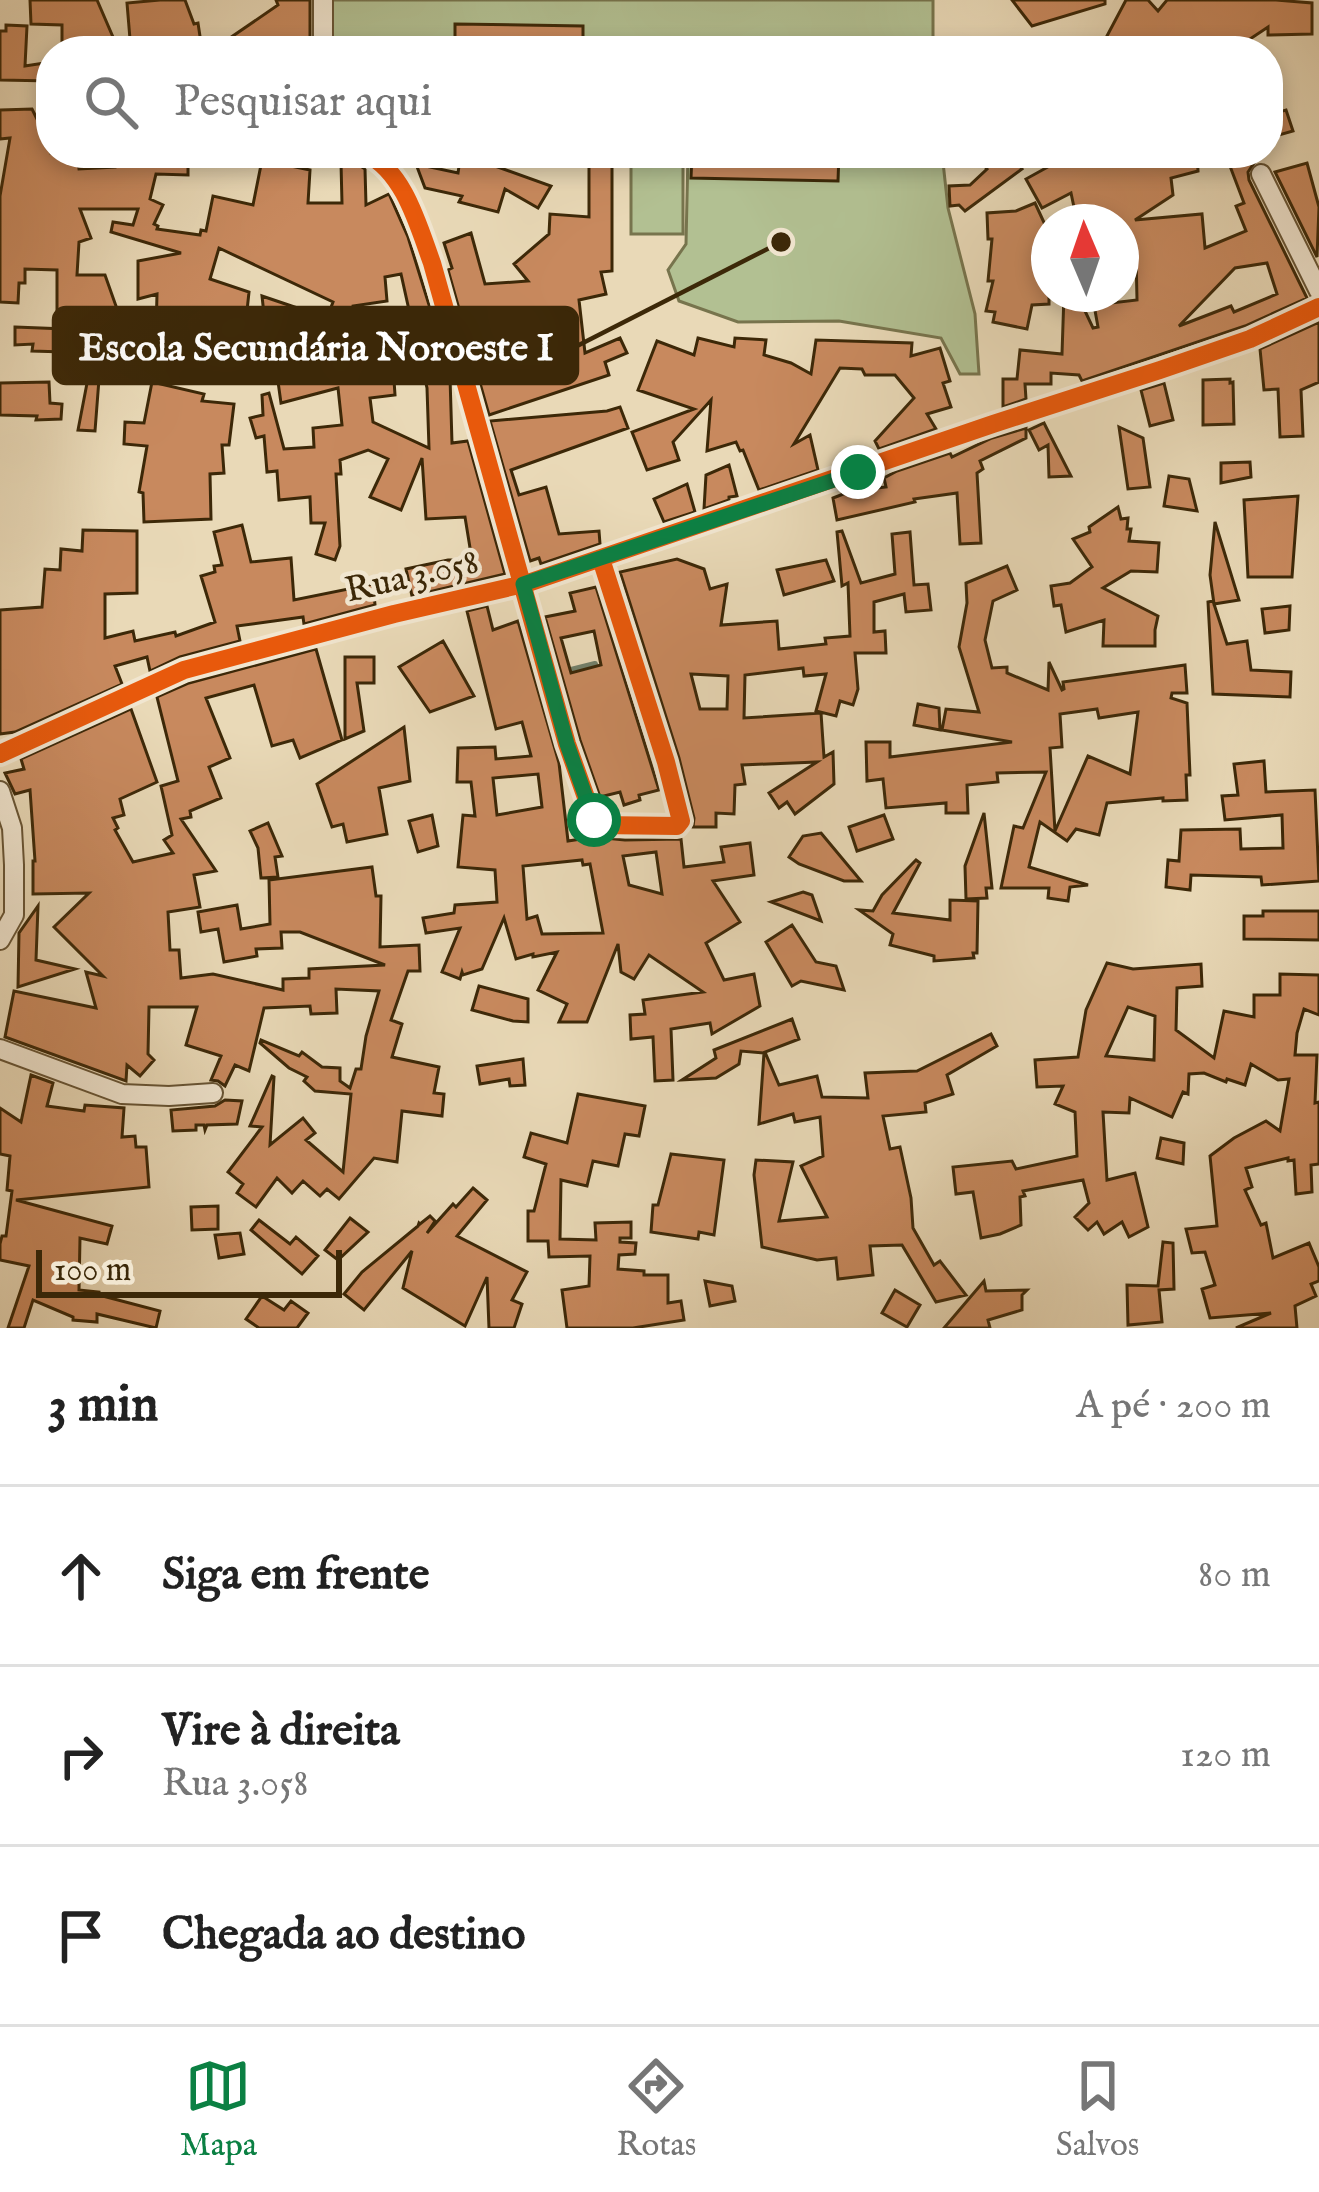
<!DOCTYPE html>
<html lang="pt">
<head>
<meta charset="utf-8">
<style>
	:root { --surface:#fff; --page:#f2f2f2; --text:#222; --muted:#767676; --line:#e0e0e0; --accent:#0b8043 }
	body { margin:0; font-family:"IM FELL English",serif; background:var(--page); color:var(--text) }
	.compass { position:absolute; left:1031px; top:204px; width:108px; height:108px; border-radius:50%; background:var(--surface); box-shadow:0 6px 18px #0003; rotate:358deg }
	.scale { position:absolute; left:36px; bottom:30px; width:306px; box-sizing:border-box; padding-left:12px; border:6px solid #3c2808; border-top:0; font-size:33px; line-height:42px; white-space:nowrap; color:#3c2808; -webkit-text-stroke:9px #f1e6d0; paint-order:stroke }
	.stop { position:absolute; width:36px; height:36px; margin:-27px; border:9px solid #0b8043; border-radius:50%; background:#fff }
	.stop.end { background:#0b8043; border-color:#fff; box-shadow:0 3px 12px #0008 }
	.list { margin:0; padding:0; list-style:none }
	h2 { display:flex; justify-content:space-between; align-items:center; height:156px; margin:0; padding:0 48px; font-size:51px }
	h2 small { font-size:39px; font-weight:400; color:var(--muted) }
	.list li { display:grid; grid-template-columns:78px 1fr auto; gap:36px; align-items:center; box-sizing:border-box; height:180px; padding:0 48px; border-top:3px solid var(--line) }
	.list b { display:block; font-size:45px; white-space:nowrap }
	.list p { margin:0; font-size:39px; white-space:nowrap; color:var(--muted) }
	.list em { font-size:39px; font-style:normal; color:var(--muted) }
	.icon { flex:none; width:66px; height:66px; fill:none; stroke:currentColor; stroke-width:2; stroke-linecap:round; stroke-linejoin:round }
	.map { position:relative; flex:none; width:1319px; height:1328px; overflow:hidden }
	.search { position:absolute; background:var(--surface); box-shadow:0 6px 18px #0003; left:36px; right:36px; top:36px; height:132px; display:flex; align-items:center; gap:30px; box-sizing:border-box; padding:0 42px; border-radius:48px; color:var(--muted); font-size:45px }
	.sheet { height:696px; background:var(--surface) }
	nav { display:flex; justify-content:space-around; align-items:center; box-sizing:border-box; height:168px; border-top:3px solid var(--line); background:var(--surface); font-size:33px; color:var(--muted) }
	nav a { display:grid; justify-items:center; gap:6px }
	nav .on { color:var(--accent) }
	.map>svg:first-child { display:block }
	.green { fill:#b2c092; stroke:#77744d; stroke-width:3 }
	.lines { fill:none; stroke-linecap:round; stroke-linejoin:round }
	.stream { stroke:#73806a; stroke-width:6 }
	.building { fill:#c8895e; stroke:#3c2808; stroke-width:3; fill-rule:evenodd }
	.street-casing { stroke:#675434; stroke-width:22 }
	.street { stroke:#f1e6d0; stroke-width:18 }
	.cycleway-casing { stroke:#f1e6d0; stroke-width:26 }
	.cycleway { stroke:#e8590c; stroke-width:18 }
	.route { stroke:#0b8043; stroke-width:15 }
	.labels { text-anchor:middle; dominant-baseline:central; stroke-width:9; stroke-linejoin:round; paint-order:stroke }
	.street-label { font-size:36px; fill:#3c2808; stroke:#f1e6d0 }
	.leader { fill:none; stroke:#3c2808; stroke-width:4.5 }
	.callout-dot { fill:#3c2808; stroke:#f1e6d0; stroke-width:4.5 }
	.callout { fill:#3c2808; stroke:#3c2808; stroke-width:4.5 }
	.callout-label { font-size:39px; text-anchor:middle; font-weight:bold; fill:#fff }
</style>
</head>
<body>
<div class="map">
<svg width="1319" height="1328" viewBox="0 0 1319 1328">
	<rect width="100%" height="100%" fill="#e9d9b7"/>
	<filter id="stains"><feTurbulence type="fractalNoise" baseFrequency=".00167" numOctaves="4"/><feColorMatrix values="0 0 0 0 .2 0 0 0 0 .09 0 0 0 0 .02 0 0 0 .5 -.17"/></filter>
	<radialGradient id="worn" r=".72"><stop offset=".6" stop-color="#630" stop-opacity="0"/><stop offset="1" stop-color="#630" stop-opacity=".3"/></radialGradient>
	<path class="green" d="M330 0H933V51H330Z
		M631 153H683V234H631Z
		M688 153H942L948 208 975 314 979 374H960L941 338 839 321 738 322 679 301 668 270 686 244Z"/>
	<g class="lines">
		<path class="stream" d="M551 675 595 664 597 671"/>
	</g>
	<path class="building" d="M30 0H97L119 51H62V25L31 24Z
		M160 0H185L194 24 198 23 201 43 131 51 127 3Z
		M276 0H310V51H217L243 39 227 40 278 5Z
		M1012 0H1105V4L1032 26Z
		M1126 0H1148L1158 11 1167 0H1276L1312 3V34L1268 35V27L1232 51H1099Z
		M455 24 583 26V51H455Z
		M6 25 27 26 25 66 51 62V81L0 80V31H6Z
		M32 109 51 147V153H77L79 169 115 167V153H188V175L156 174 150 199 163 205 154 224 158 226 157 229 200 235 201 230 206 231 213 196 253 205 262 160 310 170 308 203H342L341 163H356L365 169 366 205 389 194 408 237 434 321 413 328 401 274 385 277 387 301 353 306 349 351 343 353 348 369 369 365 370 368 393 366 395 395 370 398 373 422 429 448 427 388 419 354 442 349 450 377 452 443 468 441 505 574 412 596 406 569 448 560H472L465 517 426 519 422 458 401 510 370 497 388 459 368 450 340 460 341 474H336L340 546 335 560 316 554 325 523H311L310 497 279 500 277 471 267 472 264 436 256 438 250 418 263 415 262 395 269 393 284 449 314 447 313 428 342 425 338 388 281 403 275 360 269 361 262 296 327 318 333 302 219 248 210 279 249 292 240 377 237 369 137 355 138 332H156L157 294 138 299V261L181 253 111 232 113 222 133 225 138 209H80L91 238 79 242 77 275H105L116 306 113 322 57 320V270L25 269V283H19L18 303 0 302V196L10 138 0 139V110Z
		M1286 110 1293 131 1268 138V115Z
		M461 153H479L478 160 551 186 538 208 505 189 498 212 459 202 462 196 425 188 416 164 458 173Z
		M692 153H839L838 181 691 178Z
		M1000 153H1010L1022 169 965 211 959 205 950 206 949 186 970 185 987 169 984 165Z
		M1049 153H1094L1097 162 1136 153 1138 161 1171 153H1197L1198 171 1171 178 1173 195 1135 220 1202 214 1205 248 1246 231 1236 206 1244 203 1225 153H1250L1254 163 1248 172 1249 180 1307 298 1245 326 1082 381 1079 375 1051 373V384H1025L1026 399 1003 407V379H1017L1020 350 1062 354 1064 294H1077L1093 328 1098 327 1094 305 1137 300 1136 255H1121V222H1081L1079 211 1075 212 1071 193 1042 208 1026 179 1055 163ZM1267 263 1277 294 1234 312 1231 306 1179 326 1235 268Z
		M589 154H612V271L601 272 606 294 579 300 585 353 620 338 627 353 605 362 609 375 489 415 448 270 452 268 444 243 471 233 485 284 528 281 514 264 549 234 550 214 589 217Z
		M1307 163 1319 207 1317 257 1275 172Z
		M1035 203 1047 229 1042 231 1047 249 1044 289 1049 288V304L1032 305 1027 329 993 322 995 312 986 311 993 281H988L992 239H988L987 213 1016 211Z
		M1319 322V382L1301 390 1303 436 1280 437 1278 389 1264 390 1260 349Z
		M15 327 65 329 64 352 32 351 33 344 15 345Z
		M698 338 734 347 735 338 766 340 764 355 791 363 811 374 816 340 912 343 911 356 940 348 950 381 943 383 951 407 927 414 936 429 879 449 875 441 914 398 895 375H865L862 369 840 368 794 444 810 435 818 470 759 490 743 450 740 451 736 442 707 451 711 400 673 442 679 460 647 470 632 432 694 409 638 390 657 341 694 355Z
		M88 378 99 379 95 431 78 430Z
		M1230 379V383L1233 382 1234 424 1203 425V380Z
		M49 382 50 403 62 404 61 419 36 420 37 416 0 415V383Z
		M152 382 204 394 202 401 234 404 229 445H222L224 473 210 474 211 519 144 522 143 493 139 492 147 446 124 444 125 422 144 423Z
		M1164 383 1173 420 1150 426 1141 390Z
		M620 407 628 428 511 470 519 495 546 487 559 534 599 531 600 544 541 564 539 558 530 561 490 421 607 411Z
		M1044 423 1048 431 1071 476 1049 477 1048 445 1039 450 1029 430Z
		M1119 427 1143 438 1150 487 1128 489Z
		M1026 428V438L980 461 983 469 977 473 981 543 960 544 957 493 914 499 915 502 837 520 833 498 851 491 886 487 884 478 897 471 950 453 952 457 992 438Z
		M1250 462 1251 477 1221 483V463Z
		M729 465 737 496 729 497V500L704 509 706 475Z
		M1169 476 1189 479 1197 511 1164 506Z
		M687 484 695 512 664 522 654 499Z
		M1298 496 1292 577H1248L1244 500Z
		M1118 507 1121 519 1128 518 1127 529H1131L1129 541 1159 543 1157 572 1131 571 1103 588 1158 616 1155 630V646H1103L1104 620 1066 632 1061 605 1054 606 1051 586 1070 583 1092 567 1073 539 1090 532 1089 527Z
		M1215 522 1239 600 1214 604 1210 575Z
		M242 525 251 562 291 558 294 600 373 584 375 605 304 624 303 617 237 626 240 641 180 657 150 671 147 657 115 666 122 684 15 732 0 734V610L42 607 45 569 60 570 61 549 82 551 83 530 137 531V593L105 594V638L133 631 135 641 175 632 176 636 215 622 201 576 215 572 214 566 222 565 214 532Z
		M842 531 861 583 895 574 892 534 910 532 914 585 928 584 931 610 906 612 904 594 874 602V632L885 631 886 653H855L858 689 853 705 840 701 836 716 816 711 826 674 804 676 803 668 745 675 744 718 821 713 824 757 833 752 834 784 795 814 787 802 779 808 769 793 817 762 742 765 745 784 735 785 734 814 716 813V827H693L694 818 679 758 620 572 677 559 704 569 710 589 727 584 721 625 777 621 779 649 826 644 825 638 850 636 848 583 842 586 837 532ZM691 674 728 676 727 709H700Z
		M826 560 834 581 784 595 777 570Z
		M1007 566 1017 590 993 601 985 640 992 668 1007 667V673L1048 690 1049 662 1062 690 1064 689 1063 682 1185 665 1187 693H1172L1171 698 1187 703 1190 775H1186L1187 800 1163 801V798L1107 803 1099 835 1076 829 1067 841 1040 822 1029 867 1088 885 1070 887 1068 901 1048 898 1049 888H1001L1014 826 1023 828 1046 772 997 773 998 782 967 785 968 813H946V803L886 808 883 779 867 781 866 742H890V757L1012 742 942 730 946 709 979 712 959 647 967 603 966 583ZM1097 709 1099 718 1138 712 1130 774 1088 756 1055 831 1050 748 1062 747 1060 714Z
		M596 587 659 790 639 795 640 800 624 805 620 792 600 797 580 740 545 617 575 611 570 593ZM594 631 601 665 571 673 561 638Z
		M1213 601 1227 644 1247 641 1251 670 1291 672 1290 697 1213 694 1208 602Z
		M487 606 493 630 518 621 559 763 568 841 594 837 625 840 681 839 684 867 724 862 721 847 750 843 754 875 713 881 740 922 706 943 724 980 754 974 760 1006 712 1034 710 1023 671 1029 673 1080 655 1081 653 1037 631 1039 630 1015 645 1014 643 1000 703 992 649 955 634 979 621 972 618 944 587 1022H559L567 1004 538 990 557 952 533 957V954L516 959 504 918 482 969 463 975 462 972 460 979 442 972 460 928 426 933 423 918 454 913 455 905 497 902 495 870 458 867 463 815 475 816 471 782H457L458 748 495 747 496 759 531 756 522 722 496 729 467 611ZM538 774 542 807 497 815 493 778ZM656 852 662 894 629 885 623 856ZM582 860 583 865 590 864 603 933 542 934 537 916 527 919 523 866Z
		M1290 606 1289 630 1265 633 1262 609Z
		M443 641 474 696 430 712 399 667Z
		M316 649 342 740 300 758 293 740 272 746 254 685 206 698 230 758 209 767 221 798 190 811 191 817 181 819 216 871 194 875 200 907 168 912 170 950H179L181 978 213 974 283 990V979L309 978V969L385 965 300 932H281L282 948 256 949 257 956 224 962 218 929 201 932 198 912 237 905 241 929 270 924 269 880 372 867 376 896H381L380 947 419 945 420 971H408L391 1020 402 1024 392 1057 439 1067 434 1093 444 1094 442 1116 402 1111 397 1162 374 1158 339 1199 327 1189 320 1196 303 1181 292 1193 277 1178 256 1207 237 1193 243 1184 228 1172 262 1127 250 1126 272 1076 274 1077 270 1145 303 1118 315 1133 306 1140 343 1172 351 1094 315 1091 304 1081 307 1077 289 1068 260 1043 261 1040 299 1056 302 1052 322 1067 340 1068V1081L350 1088 356 1069H361L366 1036 379 991 336 989 337 1013 311 1014 310 1006 264 1008 249 1071 235 1065 225 1086 218 1081 211 1080 221 1056 186 1045 197 1007H149L148 1054 154 1060 140 1076 127 1065 126 1081 5 1037 14 991 96 1008 86 972 103 976 54 927 89 893 33 894V861H35L30 790 15 794 5 773 24 769 21 759 131 709 157 782 120 799 124 815 113 818 118 828 115 830 133 862 173 853 164 840 172 835 161 786 178 781 157 697 189 683Z
		M345 657H374V683H357L364 731 345 739Z
		M918 704 939 708 940 730 914 725Z
		M404 727 410 781 379 788 387 834 347 842 343 824 332 827 317 784Z
		M1264 761 1266 792 1315 790 1319 881 1262 885 1261 877 1191 875 1190 890 1166 887 1168 860 1179 861 1181 830 1240 829 1241 849 1283 848 1282 815 1225 820 1222 796 1238 795 1234 764Z
		M984 813 992 888H986L987 898 966 899 965 866Z
		M432 815 438 846 418 852 409 821Z
		M884 815 893 839 857 851 849 827Z
		M268 823 282 856 275 857 278 877 261 878 258 848 250 831Z
		M821 833 861 881H844L799 864 789 857 803 836Z
		M916 860 920 863 893 913 950 920V900L978 901 977 953H973L974 958 934 961V956L890 945 893 934 859 910 873 911 882 895Z
		M803 892 812 895 821 921 771 902Z
		M38 906 36 960 75 969 18 987 19 933Z
		M1263 911H1319V940L1244 939V916H1263Z
		M792 925 816 962 836 966 844 990 801 981 792 986 766 942Z
		M1107 963 1133 969 1201 964 1202 986 1177 988 1176 1030 1214 1058 1224 1011 1254 1017V995H1280V974L1319 975V1015L1304 1009 1297 1033 1295 1055H1317L1315 1103 1319 1102V1164L1311 1165 1312 1192 1296 1194 1294 1160 1288 1161V1158L1246 1168 1252 1187 1245 1190 1261 1225 1266 1223 1273 1258 1309 1243 1319 1267V1281L1311 1284 1316 1296 1295 1306 1297 1328H1236L1271 1313 1210 1318 1202 1289 1215 1285 1205 1252 1192 1253 1186 1229 1217 1226 1210 1156 1234 1138 1266 1121 1280 1131 1289 1079 1278 1080 1251 1064 1245 1085 1227 1079 1226 1082 1204 1073 1189 1074 1188 1094 1183 1092 1172 1117 1130 1098 1129 1113 1103 1112 1107 1180 1135 1173 1148 1227 1129 1237 1122 1222 1104 1234 1097 1222 1088 1230 1075 1217 1089 1203 1083 1180 1023 1191 1025 1196 1020 1197 1021 1225 1000 1234 981 1238 973 1192 956 1194 953 1167 1012 1161 1016 1169 1077 1156 1075 1112 1055 1104 1063 1086 1037 1087 1035 1060 1078 1057 1086 1010ZM1128 1007 1155 1016 1154 1060 1106 1056Z
		M479 986 528 999V1022L513 1021 472 1010Z
		M792 1019 799 1039 765 1052 779 1085 817 1076 822 1097 868 1098 865 1073 917 1071 991 1034 997 1046 947 1075 953 1094 925 1103 926 1112 883 1116 890 1149 900 1147 911 1198 913 1228 934 1265 940 1261 966 1295 936 1302 902 1245 870 1246 873 1275 838 1279 836 1258 817 1260 762 1247 754 1175 756 1160 793 1162 779 1221 827 1217 801 1166 823 1156 820 1117 795 1122 793 1114 759 1124 764 1053 741 1051 739 1064 716 1078 682 1080 716 1058 714 1050Z
		M523 1059 525 1085 510 1086 509 1079 480 1084 477 1066Z
		M31 1075 53 1083 47 1106 84 1111 85 1105 124 1108 122 1137 135 1136 136 1147H146L149 1187 16 1200 112 1226 107 1244 80 1238 79 1290 99 1292V1295L160 1311 156 1328 97 1314V1322L73 1320V1317L33 1300 24 1328H8L29 1266 0 1260V1244L2 1236H6L12 1191 7 1190 10 1156 0 1154V1108L21 1122Z
		M578 1094 645 1106 639 1136 625 1134 618 1166 593 1161 587 1186 561 1180 560 1239 596 1240 595 1223 631 1222V1238H620V1242L636 1243 635 1254 619 1255 618 1269 644 1271V1275H668V1303L681 1301 684 1320 633 1328H567L562 1290 589 1286 590 1256 549 1257 548 1241H528V1211H534L546 1164 524 1157 531 1133 567 1143Z
		M225 1100 242 1101 237 1124 207 1125 205 1130 204 1125H196V1130L173 1131 171 1110 215 1106Z
		M1161 1138 1184 1143 1183 1164 1157 1158Z
		M671 1154 724 1160 714 1235 699 1232 698 1239 651 1232 653 1205H658Z
		M473 1188 487 1200 457 1236 527 1272 512 1300 522 1304 514 1328H489L487 1277 465 1326 403 1288 412 1251 364 1310 344 1294 362 1272 418 1226 419 1223 420 1224 430 1216 435 1221 427 1233 453 1204 456 1207Z
		M218 1206V1229L192 1230 191 1207Z
		M350 1218 368 1232 338 1260 325 1250Z
		M259 1220 290 1244 296 1237 318 1256 302 1274 251 1230Z
		M240 1233 244 1254 219 1258 215 1235Z
		M1163 1242 1173 1243 1174 1289 1159 1290 1162 1322 1128 1325 1127 1285 1158 1286Z
		M705 1281 732 1286 735 1301 710 1306Z
		M984 1281 986 1291 1027 1290 1022 1295V1310L988 1320 990 1328H944Z
		M895 1290 920 1305 907 1327 882 1313Z
		M262 1296 284 1310 291 1301 308 1313 297 1328H259L246 1319Z"/>
	<g class="lines">
		<defs>
			<path id="street" d="M323 0V51
				M365 153C404 171 418 225 432 263L567 744 594 820 599 825 677 826 681 821 666 762 601 559
				M1261 174 1319 291
				M0 754 184 670 394 614 528 583 993 424 1160 370 1250 339 1319 307
				M0 791 12 828 14 865V915L0 940
				M0 1049 122 1094 169 1096 213 1093"/>
		</defs>
		<use href="#street" class="street-casing"/>
		<use href="#street" class="street"/>
		<defs>
			<path id="cycleway" d="M365 153C404 171 418 225 432 263L567 744 594 820 599 825 677 826 681 821 666 762 601 559
				M0 754 184 670 394 614 528 583 993 424 1160 370 1250 339 1319 307"/>
		</defs>
		<use href="#cycleway" class="cycleway-casing"/>
		<use href="#cycleway" class="cycleway"/>
	</g>
	<g class="lines">
		<path class="route" d="M594 820 567 744 523 584 858 472"/>
	</g>
	<g class="labels">
		<g class="street-label">
			<text transform="translate(412 577) rotate(-13)">Rua 3.058</text>
		</g>
	</g>
	<path class="leader" d="M781 242L577 346"/>
	<circle class="callout-dot" cx="781" cy="242" r="12"/>
	<rect class="callout" x="54" y="308" width="523" height="75" rx="12"/>
	<g class="callout-label">
		<text x="316" y="360">Escola Secundária Noroeste I</text>
	</g>
	<rect width="100%" height="100%" filter="url(#stains)"/>
	<rect width="100%" height="100%" fill="url(#worn)"/>
</svg>
<svg class="compass" viewBox="-18 -18 36 36"><path d="M0-13l5 13h-10z" fill="#e53935"/><path d="M0 13l5-13h-10z" fill="#767676"/></svg>
<div class="scale">100 m</div>
<div class="stop" style="left:594px;top:820px"></div>
<div class="stop end" style="left:858px;top:472px"></div>
<div class="search"><svg class="icon" aria-label="search" viewBox="0 0 24 24"><circle cx="10" cy="10" r="6"/><path d="M15 15l6 6"/></svg>Pesquisar aqui</div>
</div>
<section class="sheet">
<h2>3 min<small>A pé · 200 m</small></h2>
<ul class="list">
<li><svg class="icon" aria-label="ahead" viewBox="0 0 24 24"><path d="M12 20V5M6 11l6-6 6 6"/></svg><div><b>Siga em frente</b></div><em>80 m</em></li>
<li><svg class="icon" aria-label="right" viewBox="0 0 24 24"><path d="M7 20v-9h11M14 6l5 5-5 5"/></svg><div><b>Vire à direita</b><p>Rua 3.058</p></div><em>120 m</em></li>
<li><svg class="icon" aria-label="arrive" viewBox="0 0 24 24"><path d="M6 21V4h12l-3 4 3 4H6"/></svg><div><b>Chegada ao destino</b></div></li>
</ul>
</section>
<nav>
<a class="on"><svg class="icon" aria-label="map" viewBox="0 0 24 24"><path d="M3 6l6-2 6 2 6-2v14l-6 2-6-2-6 2zM9 4v14M15 6v14"/></svg>Mapa</a>
<a><svg class="icon" aria-label="directions" viewBox="0 0 24 24"><path d="M12 3l9 9-9 9-9-9zM9 14v-3h6M13 9l2 2-2 2"/></svg>Rotas</a>
<a><svg class="icon" aria-label="saved" viewBox="0 0 24 24"><path d="M7 4h10v16l-5-4-5 4z"/></svg>Salvos</a>
</nav>
</body>
</html>
